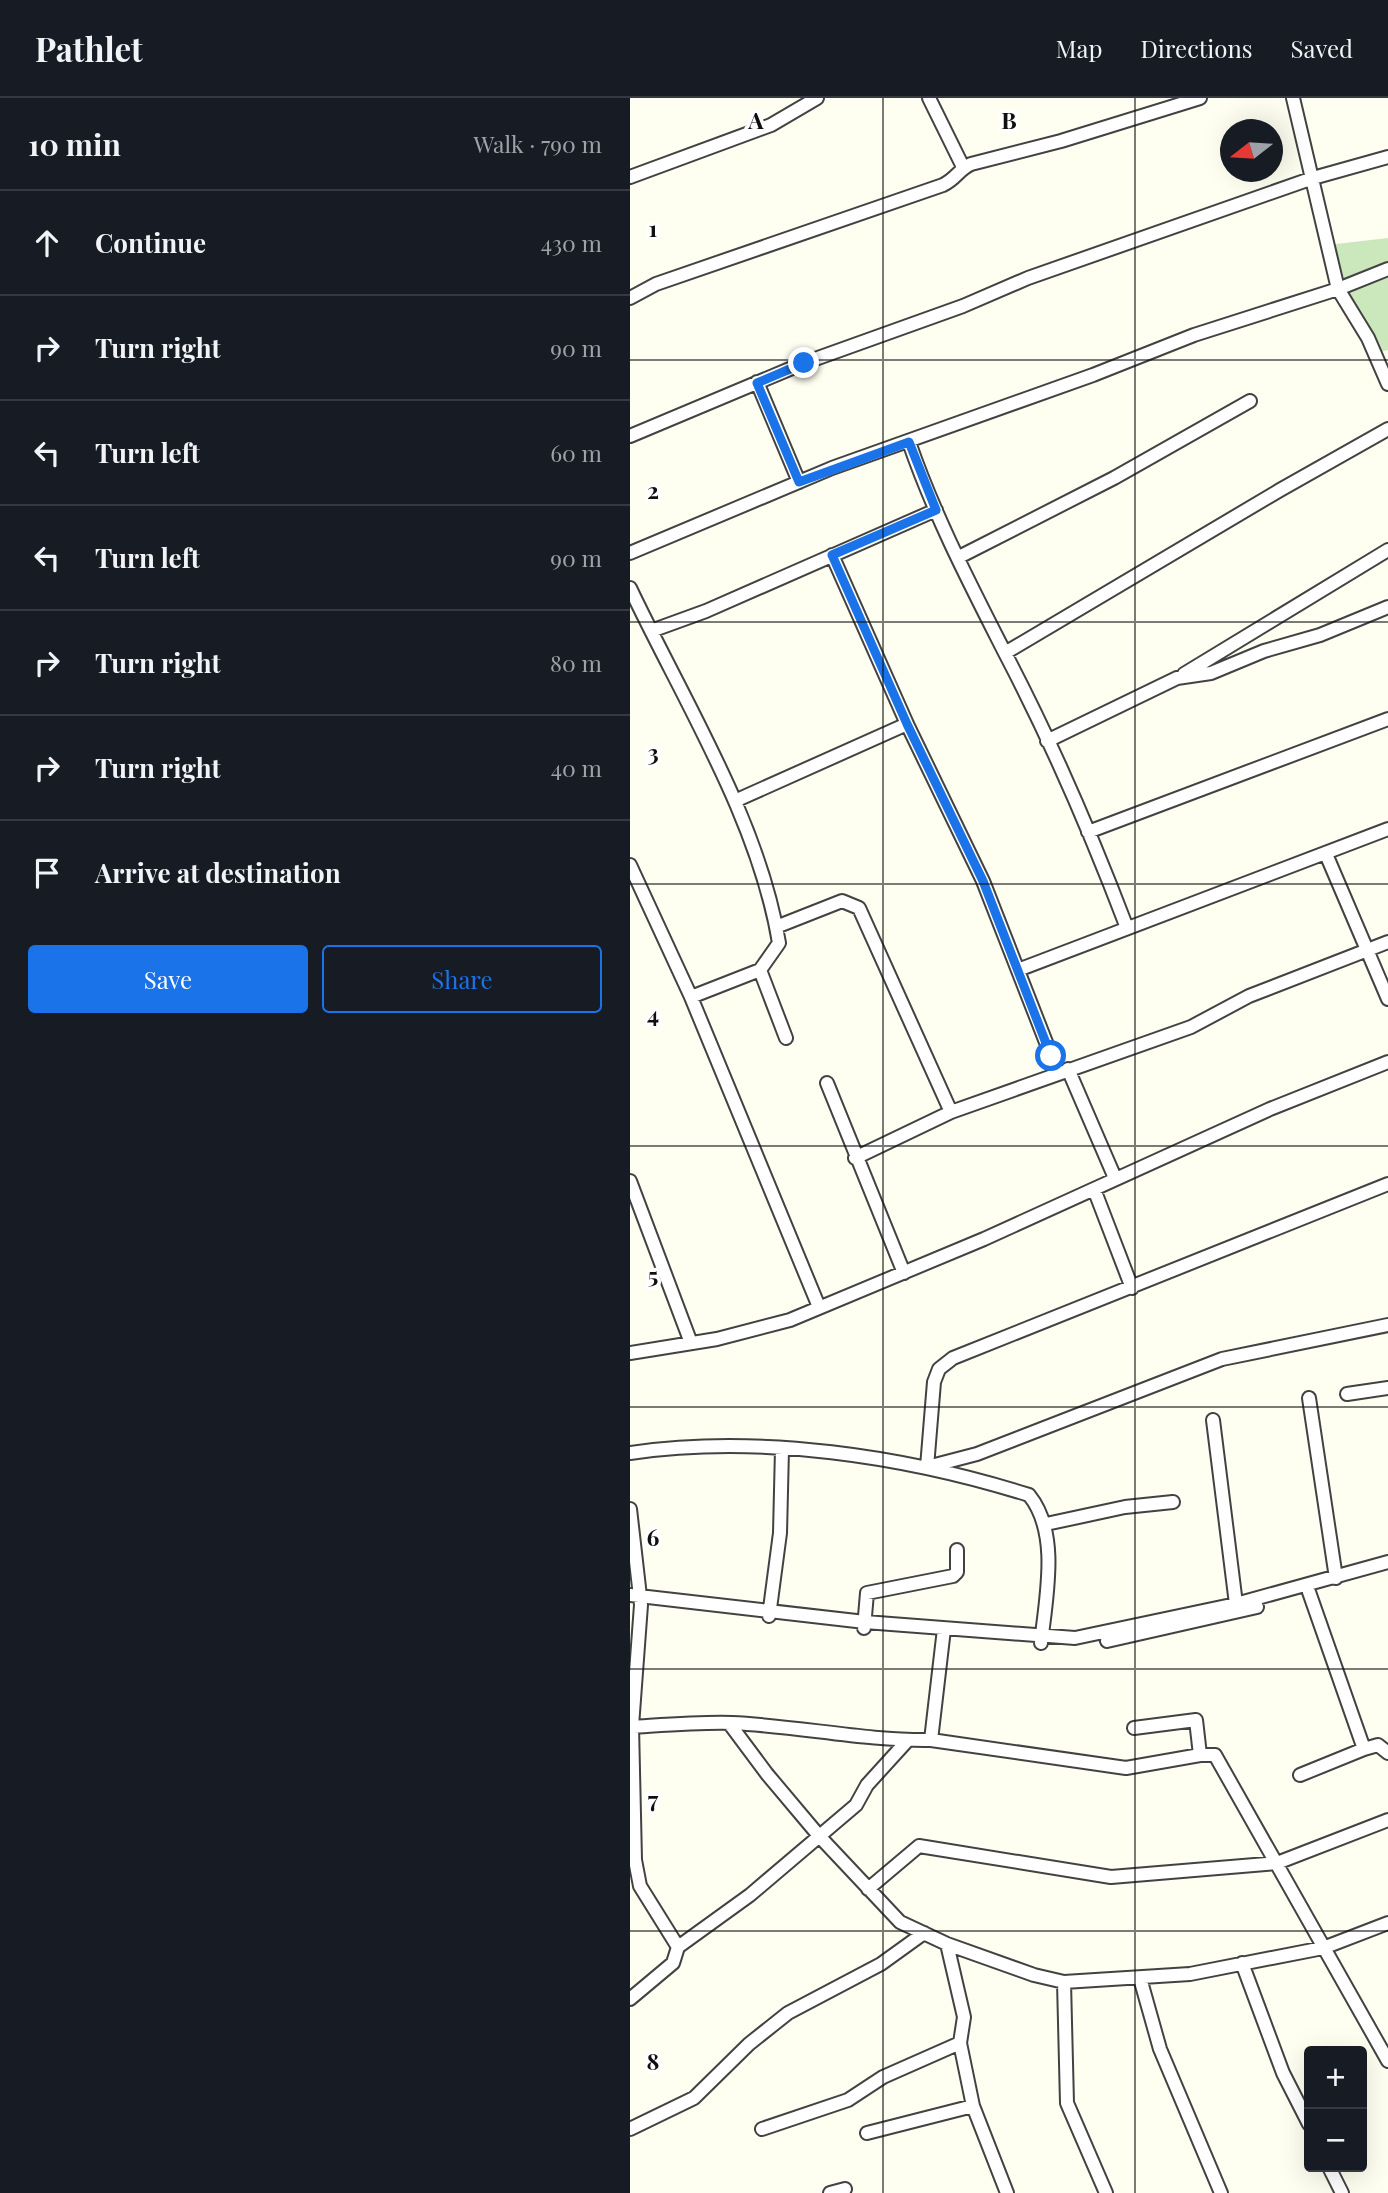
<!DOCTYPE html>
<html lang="en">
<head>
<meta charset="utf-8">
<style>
	:root { --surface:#171b24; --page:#20242c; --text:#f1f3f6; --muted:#9ea1a6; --line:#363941; --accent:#1a73e8 }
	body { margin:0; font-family:"Playfair Display",serif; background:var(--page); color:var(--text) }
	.controls { position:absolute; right:21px; bottom:21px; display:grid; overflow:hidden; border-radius:7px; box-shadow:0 7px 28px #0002 }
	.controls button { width:63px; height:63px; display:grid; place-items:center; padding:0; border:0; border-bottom:2px solid var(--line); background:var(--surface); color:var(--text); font:35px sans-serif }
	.compass { position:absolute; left:590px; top:21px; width:63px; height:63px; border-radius:50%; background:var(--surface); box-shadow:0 7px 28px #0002; rotate:253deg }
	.stop { position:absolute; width:21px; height:21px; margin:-16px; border:5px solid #1a73e8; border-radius:50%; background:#fff }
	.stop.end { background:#1a73e8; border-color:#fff; box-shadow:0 2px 7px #0008 }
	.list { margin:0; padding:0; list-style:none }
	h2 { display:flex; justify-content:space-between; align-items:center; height:91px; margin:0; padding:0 28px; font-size:30px }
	h2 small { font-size:23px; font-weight:400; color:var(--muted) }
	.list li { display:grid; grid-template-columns:46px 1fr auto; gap:21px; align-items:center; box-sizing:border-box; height:105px; padding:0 28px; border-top:2px solid var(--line) }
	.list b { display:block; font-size:26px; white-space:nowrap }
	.list em { font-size:23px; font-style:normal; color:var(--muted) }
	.actions { display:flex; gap:14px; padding:21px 28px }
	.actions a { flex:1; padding:16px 0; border:2px solid var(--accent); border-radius:7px; text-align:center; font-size:24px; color:var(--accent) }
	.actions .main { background:var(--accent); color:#fff }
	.icon { flex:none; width:38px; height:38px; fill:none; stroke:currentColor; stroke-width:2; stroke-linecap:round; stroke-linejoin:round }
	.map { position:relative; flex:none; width:758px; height:2095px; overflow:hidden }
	header { display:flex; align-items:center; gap:42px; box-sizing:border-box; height:98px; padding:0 35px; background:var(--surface); border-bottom:2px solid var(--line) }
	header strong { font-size:33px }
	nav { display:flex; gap:38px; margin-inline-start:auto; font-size:24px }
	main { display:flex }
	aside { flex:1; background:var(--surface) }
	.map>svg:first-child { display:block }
	.green { fill:#cae8bc }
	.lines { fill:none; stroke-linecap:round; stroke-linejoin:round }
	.minor-casing { stroke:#424242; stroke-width:16 }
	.minor { stroke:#fff; stroke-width:12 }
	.route { stroke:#1a73e8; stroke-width:9 }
	.grid { fill:none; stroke:#0f0f0f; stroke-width:2; stroke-opacity:0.55 }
	.grid-label { font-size:23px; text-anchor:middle; font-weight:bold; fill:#0f0f0f; stroke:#fff; stroke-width:7; stroke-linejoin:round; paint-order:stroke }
</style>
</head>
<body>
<header>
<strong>Pathlet</strong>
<nav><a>Map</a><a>Directions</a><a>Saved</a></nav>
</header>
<main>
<aside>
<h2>10 min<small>Walk · 790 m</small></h2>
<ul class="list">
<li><svg class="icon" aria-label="ahead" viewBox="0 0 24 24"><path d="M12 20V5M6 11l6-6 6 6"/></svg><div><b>Continue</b></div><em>430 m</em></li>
<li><svg class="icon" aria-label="right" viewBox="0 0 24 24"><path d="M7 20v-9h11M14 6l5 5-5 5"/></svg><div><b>Turn right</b></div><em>90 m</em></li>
<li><svg class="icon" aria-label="left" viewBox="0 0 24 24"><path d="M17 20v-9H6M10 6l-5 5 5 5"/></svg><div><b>Turn left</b></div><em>60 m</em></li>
<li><svg class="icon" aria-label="left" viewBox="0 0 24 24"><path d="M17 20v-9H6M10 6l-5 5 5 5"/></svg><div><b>Turn left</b></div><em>90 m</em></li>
<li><svg class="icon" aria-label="right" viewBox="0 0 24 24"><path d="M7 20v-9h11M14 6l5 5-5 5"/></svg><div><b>Turn right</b></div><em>80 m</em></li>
<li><svg class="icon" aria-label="right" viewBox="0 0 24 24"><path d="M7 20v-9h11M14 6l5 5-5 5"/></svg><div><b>Turn right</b></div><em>40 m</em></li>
<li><svg class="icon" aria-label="arrive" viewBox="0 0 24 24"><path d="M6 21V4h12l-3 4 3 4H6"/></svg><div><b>Arrive at destination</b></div></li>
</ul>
<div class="actions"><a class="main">Save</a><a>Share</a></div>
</aside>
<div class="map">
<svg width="758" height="2095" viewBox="0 0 758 2095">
	<rect width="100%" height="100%" fill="#fefef1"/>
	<path class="green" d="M758 140V252L750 254 706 171V146Z"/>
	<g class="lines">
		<defs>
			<path id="minor" d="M299 0 333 69
				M663 0 708 191 738 240 758 286
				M0 79 141 27 187 0
				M0 200 26 186 313 87C327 80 329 71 341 66L431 43 570 0
				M127 284 169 384
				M0 338 174 265 333 208 398 180 683 80 758 59
				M279 344C304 417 341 488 376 557 422 645 462 738 497 830
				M0 455 202 370 463 277 564 237 708 191 758 171
				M202 457 277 626 353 783 428 975
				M329 459 484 380 620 303
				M0 490C53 602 129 722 149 845L130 872 61 899
				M21 533 76 513 306 412
				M375 555 650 392 758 331
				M554 576 758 452
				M417 643 547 580 581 575 634 553 690 537 758 509
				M107 702 277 626
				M458 734 758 621
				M696 756 758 901
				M0 767 61 899 189 1209
				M146 829 212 803 229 810 321 1014
				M130 872 156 940
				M388 872 758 731
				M438 971 485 1080
				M197 985 274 1175
				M225 1060 321 1014 561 929 619 898 758 844
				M0 1083 61 1245
				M464 1091 502 1190
				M0 1255 87 1241 160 1222 354 1141 640 1011 758 964
				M717 1296 758 1290
				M679 1300 706 1480
				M583 1322 606 1506
				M0 1355C129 1336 275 1358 399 1397 430 1435 416 1499 411 1545
				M301 1368 347 1356 592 1261 758 1227
				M297 1369 304 1284 309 1271 323 1260 758 1086
				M0 1411 11 1507 2 1628 5 1762 10 1788 48 1849 43 1865 0 1901
				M416 1426 495 1409 543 1404
				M679 1494 734 1651 748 1647 758 1655
				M0 1497 235 1524 445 1540 606 1506 758 1464
				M139 1518 150 1435 152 1351
				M234 1530 237 1495 323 1478 327 1474V1452
				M477 1543 627 1509
				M99 1625 137 1676 190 1739 270 1824 317 1846 404 1877 434 1884 560 1876 693 1850 758 1825
				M0 1629C34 1627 69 1624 102 1625 169 1628 235 1643 301 1642L496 1670 570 1657H585L758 1963
				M504 1630 566 1622 570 1657
				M301 1642 314 1531
				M670 1677 734 1651
				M238 1791 289 1748 481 1779 647 1765 758 1722
				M317 1846 334 1919 330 1945 343 2008 377 2095
				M48 1849 120 1797 226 1707 237 1687 277 1643
				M612 1865 653 1975 679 2026
				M510 1880 530 1951 591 2095
				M434 1884 437 2005 476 2095
				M0 2031 64 2000 119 1946 158 1915 251 1866 294 1835
				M132 2031 218 2002 253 1979 330 1945
				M237 2035 343 2008
				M699 2069 712 2095
				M200 2095 215 2091"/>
		</defs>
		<use href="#minor" class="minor-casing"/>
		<use href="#minor" class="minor"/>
	</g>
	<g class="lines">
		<path class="route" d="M174 265 127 285 169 384 279 344 306 412 202 457 277 626 353 783 421 958"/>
	</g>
	<path class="grid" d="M253 0V2095M505 0V2095M0 262H758M0 524H758M0 786H758M0 1048H758M0 1309H758M0 1571H758M0 1833H758"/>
	<g class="grid-label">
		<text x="126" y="31">A</text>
		<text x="379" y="31">B</text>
		<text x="23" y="139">1</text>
		<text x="23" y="401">2</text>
		<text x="23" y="663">3</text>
		<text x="23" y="925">4</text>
		<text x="23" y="1186">5</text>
		<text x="23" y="1448">6</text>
		<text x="23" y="1710">7</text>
		<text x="23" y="1972">8</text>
	</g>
</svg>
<div class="controls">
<button>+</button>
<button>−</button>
</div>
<svg class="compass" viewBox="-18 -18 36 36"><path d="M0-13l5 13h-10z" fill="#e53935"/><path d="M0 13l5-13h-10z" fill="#9ea1a6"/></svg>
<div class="stop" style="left:421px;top:958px"></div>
<div class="stop end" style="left:174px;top:265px"></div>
</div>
</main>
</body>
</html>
